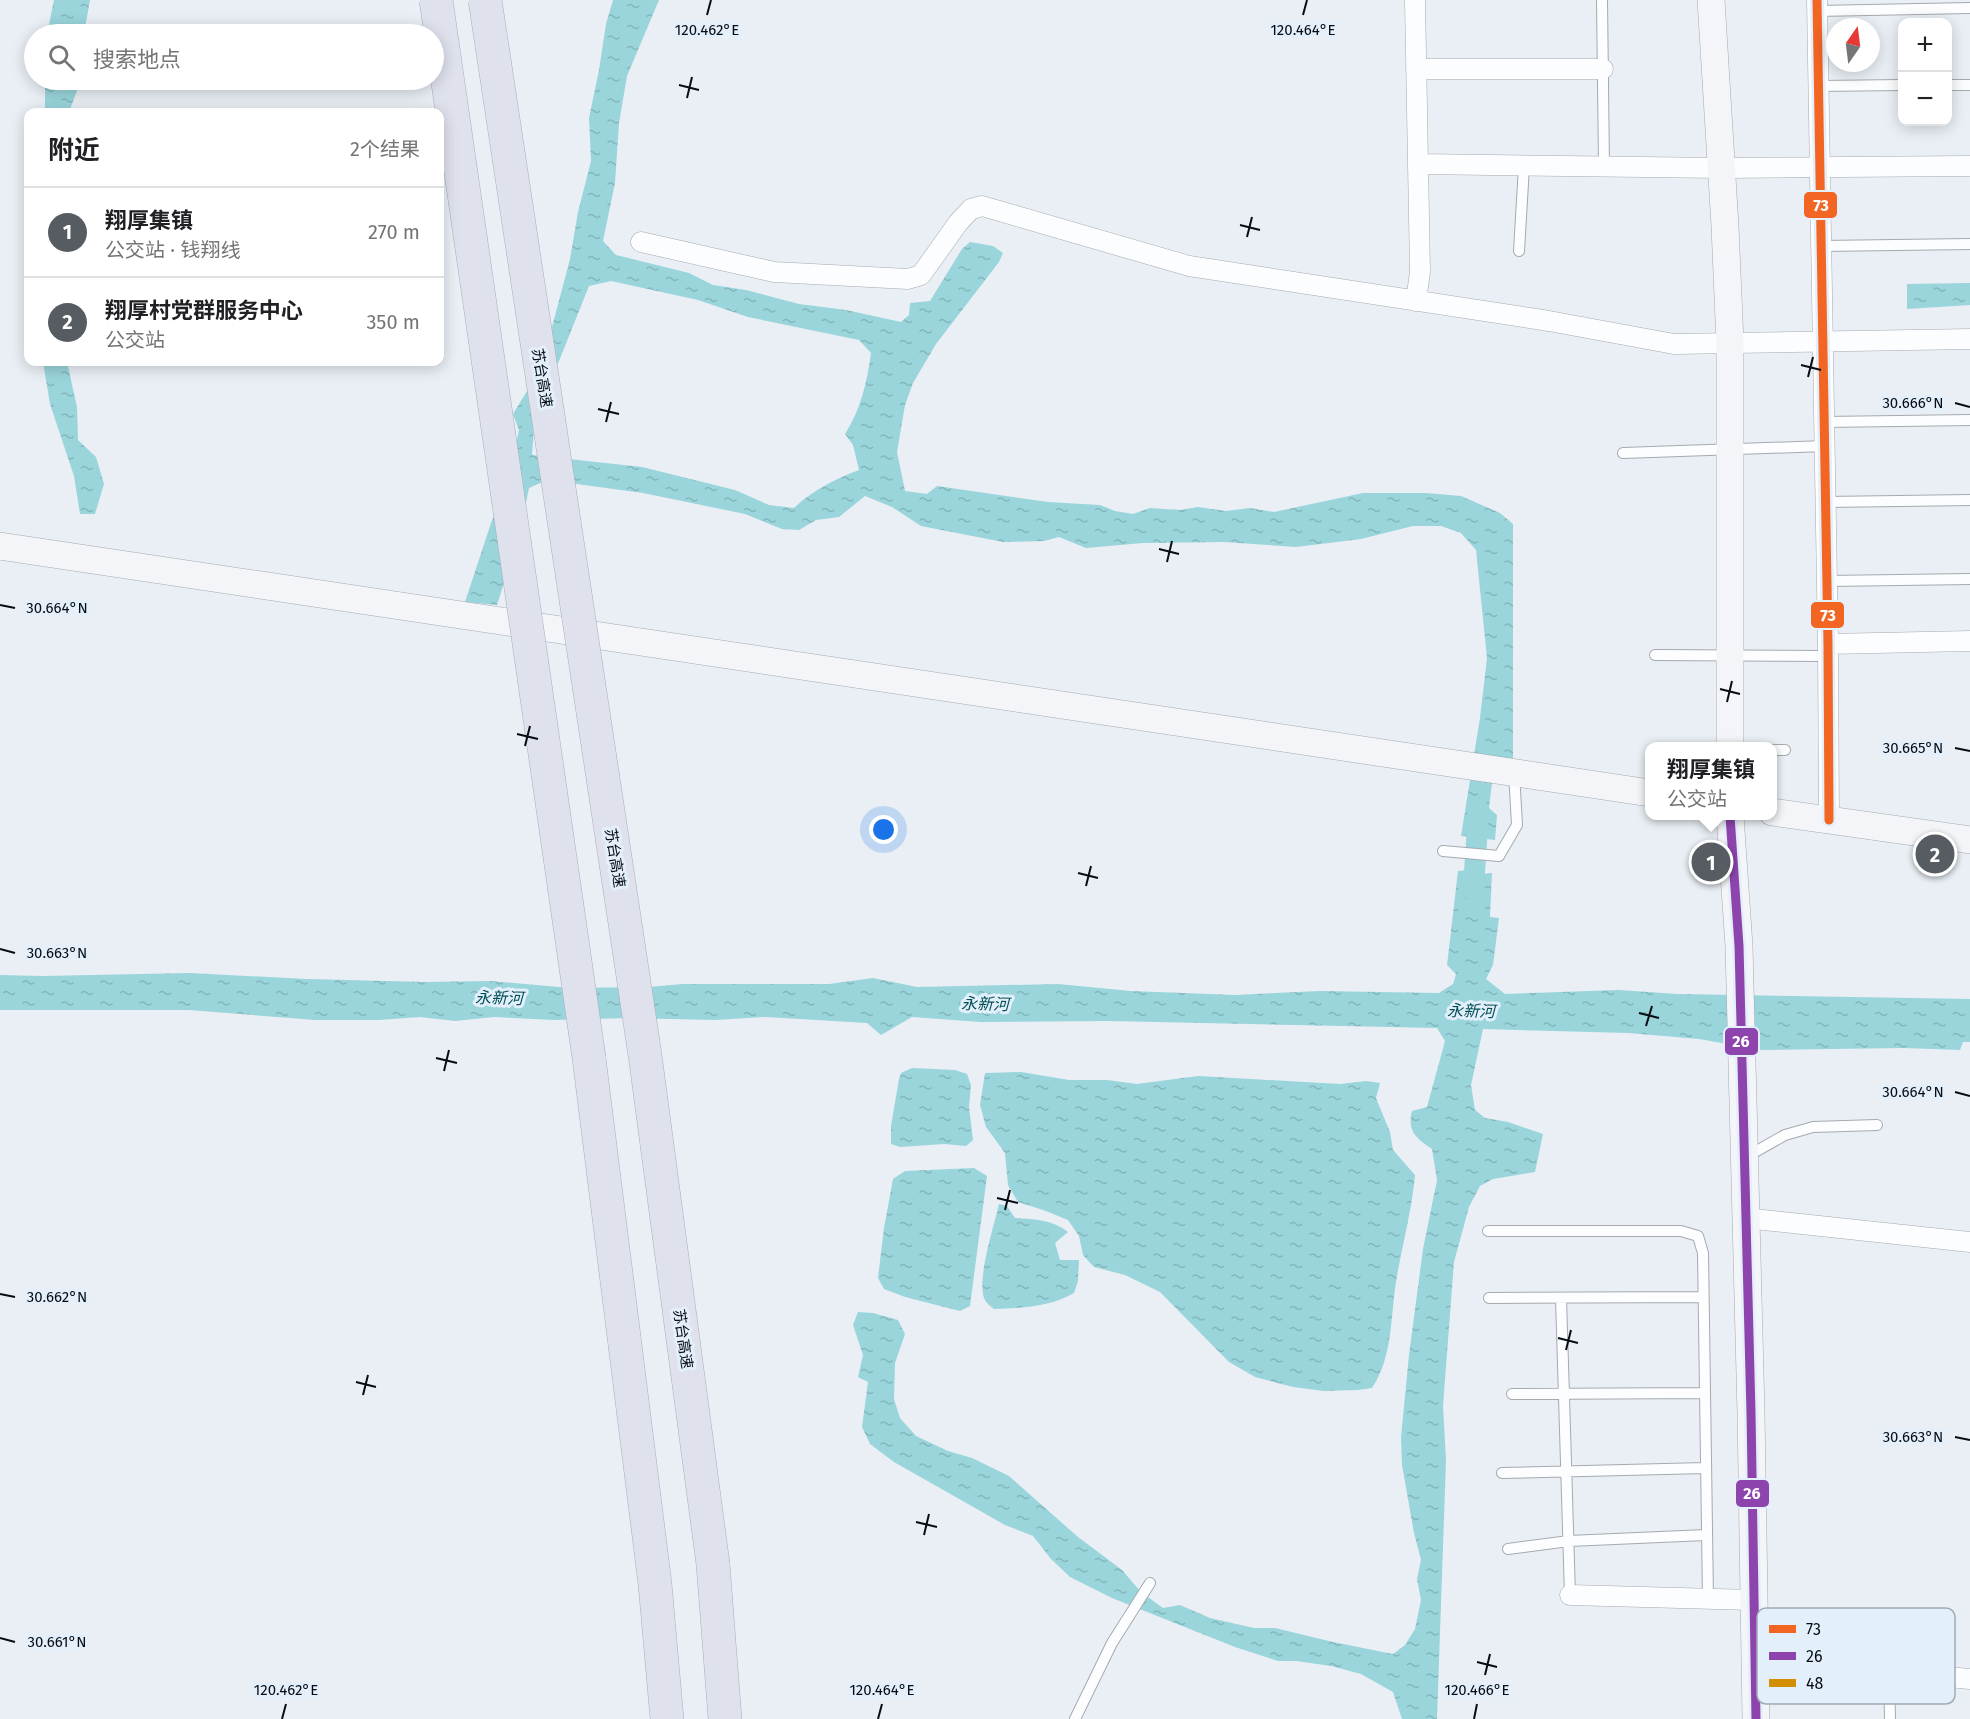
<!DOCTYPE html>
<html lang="zh">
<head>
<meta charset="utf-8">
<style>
	:root { --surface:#fff; --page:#f2f2f2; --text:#202124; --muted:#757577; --line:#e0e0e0; --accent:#565c62 }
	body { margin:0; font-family:"Fira Sans","Noto Sans SC",sans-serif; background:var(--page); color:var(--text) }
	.controls { position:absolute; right:18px; top:18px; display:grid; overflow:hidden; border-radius:12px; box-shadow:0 3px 15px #0003 }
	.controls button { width:54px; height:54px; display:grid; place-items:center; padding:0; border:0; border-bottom:2px solid var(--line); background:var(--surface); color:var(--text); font:30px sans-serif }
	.compass { position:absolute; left:1826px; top:18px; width:54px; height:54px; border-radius:50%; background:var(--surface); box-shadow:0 3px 15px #0003; rotate:14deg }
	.you { position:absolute; left:884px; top:830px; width:21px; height:21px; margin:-15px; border:4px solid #fff; border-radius:50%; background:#1a73e8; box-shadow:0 0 0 9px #1a73e833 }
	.badge { display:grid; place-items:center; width:39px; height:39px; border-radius:50%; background:var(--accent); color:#fff; font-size:20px; font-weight:700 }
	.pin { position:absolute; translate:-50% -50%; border:3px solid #fff; box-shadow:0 2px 6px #0006 }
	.popup { position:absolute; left:1645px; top:742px; width:132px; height:78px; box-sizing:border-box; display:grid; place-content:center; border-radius:12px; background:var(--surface); filter:drop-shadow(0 2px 4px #0005); font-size:20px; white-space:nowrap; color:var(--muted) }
	.popup b { font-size:22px; color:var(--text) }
	.popup::after { content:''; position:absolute; left:50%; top:100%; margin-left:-12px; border:12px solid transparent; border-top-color:var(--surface) }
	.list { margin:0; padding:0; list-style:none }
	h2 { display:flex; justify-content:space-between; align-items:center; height:78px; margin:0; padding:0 24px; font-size:26px }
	h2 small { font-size:20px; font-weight:400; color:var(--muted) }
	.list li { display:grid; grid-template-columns:39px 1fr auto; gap:18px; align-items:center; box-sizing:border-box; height:90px; padding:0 24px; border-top:2px solid var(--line) }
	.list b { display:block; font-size:22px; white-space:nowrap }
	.list p { margin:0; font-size:20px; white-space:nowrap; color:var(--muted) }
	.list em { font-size:20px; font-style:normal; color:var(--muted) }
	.icon { flex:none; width:33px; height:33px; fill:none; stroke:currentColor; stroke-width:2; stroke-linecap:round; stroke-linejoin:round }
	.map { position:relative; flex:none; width:1970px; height:1719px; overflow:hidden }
	.search { position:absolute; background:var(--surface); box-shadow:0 3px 15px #0003; left:24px; top:24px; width:420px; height:66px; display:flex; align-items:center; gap:15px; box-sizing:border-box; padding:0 21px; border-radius:33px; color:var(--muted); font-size:22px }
	.panel { position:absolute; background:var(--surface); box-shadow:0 3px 15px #0003; left:24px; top:108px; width:420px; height:258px; border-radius:12px }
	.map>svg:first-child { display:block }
	.water { fill:url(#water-ripples); fill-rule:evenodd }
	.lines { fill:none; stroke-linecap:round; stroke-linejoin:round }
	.canal { stroke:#99d5db; stroke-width:21 }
	.lane-casing { stroke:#a4aab0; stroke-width:12 }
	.street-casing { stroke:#a4aab0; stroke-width:21 }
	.secondary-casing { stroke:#a4aab0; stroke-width:28 }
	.highway-casing { stroke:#a8aebb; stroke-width:34 }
	.lane { stroke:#fcfdfe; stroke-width:10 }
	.street { stroke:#fcfdfe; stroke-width:20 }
	.secondary { stroke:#f3f5f8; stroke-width:27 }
	.highway { stroke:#dfe2ed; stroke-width:33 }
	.highway-bridge-casing { stroke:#a8aebb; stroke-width:34; stroke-linecap:butt }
	.highway-bridge { stroke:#dfe2ed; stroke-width:33 }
	.bus-1-casing { stroke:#e3effb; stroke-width:14 }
	.bus-2-casing { stroke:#e3effb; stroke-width:14 }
	.bus-1 { stroke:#f26522; stroke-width:9 }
	.bus-2 { stroke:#8e44ad; stroke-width:9 }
	.ticks { fill:none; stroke:#070d13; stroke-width:2 }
	.labels { text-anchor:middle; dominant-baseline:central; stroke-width:6; stroke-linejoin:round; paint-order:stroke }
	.street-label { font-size:15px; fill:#070d13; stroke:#e3effb }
	.water-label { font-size:16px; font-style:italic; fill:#005055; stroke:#e3effb }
	.key { fill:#e3effb; stroke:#a1abb5; stroke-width:1.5 }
	.key-label { font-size:16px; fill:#070d13 }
	.ticks-label { font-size:15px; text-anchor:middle; fill:#070d13; stroke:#e3effb; stroke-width:6; stroke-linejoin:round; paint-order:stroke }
	.line-badge { stroke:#e3effb; stroke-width:2 }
	.badge-label { font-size:16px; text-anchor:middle; font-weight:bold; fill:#fff }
</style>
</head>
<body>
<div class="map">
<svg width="1970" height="1719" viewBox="0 0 1970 1719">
	<defs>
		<pattern id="water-ripples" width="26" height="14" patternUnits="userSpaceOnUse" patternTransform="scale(1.5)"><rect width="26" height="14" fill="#99d5db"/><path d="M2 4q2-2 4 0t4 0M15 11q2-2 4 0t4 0" fill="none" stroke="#82b6bb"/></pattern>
	</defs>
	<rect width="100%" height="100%" fill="#e9eff5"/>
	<path class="water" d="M54 0H90L84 34H47Z
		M613 0H659L627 76 619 123 615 183 603 241 616 255 689 273 713 285 746 290 799 304 846 310 901 322 909 315 910 303 930 301 962 249 970 242 993 246 1003 253 999 262 936 344 913 383 905 405 897 452 905 491 927 494 937 486 1048 502 1100 505 1115 511 1133 514 1150 508 1180 510 1198 507 1226 511 1250 508 1274 512 1363 493H1426L1461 496 1500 513 1513 524V760L1492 783 1489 808 1497 815 1495 840 1461 836 1480 718 1487 658 1476 550 1461 533 1441 526H1413L1361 539 1296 547 1224 542 1143 543 1086 548 1059 537 1044 541 1003 542 921 526 892 507 865 496 839 517 816 520 799 530 782 529 745 514 643 493 547 480 529 488 520 532 497 605 465 602 491 523 507 486 519 430 513 414 535 378 548 342 570 259 578 212 591 161 589 118 599 70 606 24ZM611 281 698 300 748 317 859 340 871 353C867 382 861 409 845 434L853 445 859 470C835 479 813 490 794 508L769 505 735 490 642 467 532 455 534 428 541 394 559 361 589 286Z
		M45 80H81L69 112H45Z
		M1970 283V305L1907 309V284Z
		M43 362H67L77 407 78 440 96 457 104 484 95 514H80L74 476 50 404Z
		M1474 863 1482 865 1483 874 1492 873 1490 917 1499 918 1493 965 1486 979 1505 994 1619 990 1677 994 1970 999V1042H1963L1960 1050 1904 1048 1762 1050 1699 1039 1628 1033 1483 1029 1471 1085 1475 1110 1485 1118 1508 1122 1543 1134 1535 1172 1493 1179 1480 1186 1469 1207 1454 1262 1443 1406 1446 1460 1437 1719H1402L1393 1692 1361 1674 1331 1666 1296 1661H1278L1235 1647 1112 1598 1070 1577 1051 1559 1033 1536 1005 1525 894 1462 870 1444 862 1427 868 1382 858 1377 863 1355 853 1325 858 1312 873 1313 898 1320 905 1334 895 1363 894 1399 900 1418 916 1436 948 1451 972 1458 1009 1476 1078 1537 1122 1570 1141 1592 1163 1608 1180 1605 1210 1618 1254 1628H1275L1333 1642 1393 1654 1405 1645 1415 1629 1421 1600 1417 1579 1421 1560 1414 1533 1402 1465 1401 1437 1409 1355 1423 1249 1437 1180 1432 1149C1416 1138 1407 1132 1412 1111L1427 1107 1445 1041 1437 1028 1109 1021 981 1022 912 1017 881 1035 867 1023 766 1017 715 1020 629 1018 554 1020 494 1017 455 1021 420 1017 379 1020H315L189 1010H0V975L42 976 190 973 307 979 426 982 490 981 570 988 648 987 683 984H829L873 978 917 987 1058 984 1131 991 1235 995 1320 991 1439 993 1453 984 1456 974 1447 965 1458 871 1471 870Z
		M912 1068 955 1070 967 1074 971 1085 969 1107 973 1140 966 1146 944 1144 900 1147 891 1144V1126L899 1079 901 1073Z
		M1021 1072 1069 1080H1107L1137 1084 1198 1076 1340 1084 1366 1081 1380 1083 1376 1098 1390 1132 1393 1150 1415 1175C1412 1209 1403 1242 1397 1276 1390 1314 1394 1355 1372 1388L1358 1390 1324 1391 1293 1387 1255 1377 1229 1362 1160 1292 1125 1275 1094 1267 1083 1255 1079 1236 1068 1220 1046 1211 1018 1202 1008 1185 1005 1153 986 1127 980 1105 985 1073Z
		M974 1168 987 1176 970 1306 960 1311 905 1297 884 1289 878 1278 884 1228 893 1179 905 1171Z
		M999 1204 1007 1206 1015 1218C1034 1219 1053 1220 1068 1232L1055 1243 1060 1260H1079L1078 1281 1074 1293C1050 1307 1022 1308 994 1309 990 1306 986 1303 984 1298 977 1278 994 1226 999 1204Z"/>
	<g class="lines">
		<path class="canal" d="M1474 891C1474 863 1478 836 1478 809"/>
		<defs>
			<path id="lane" d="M1602 0 1604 166
				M1817 11 1970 8
				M1948 85H1970
				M1818 86 1902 85
				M1821 246 1970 244
				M1519 251 1524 166
				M1824 422 1970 420
				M1623 453 1825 446
				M1826 502 1970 500
				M1827 581 1970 579
				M1655 655 1828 656
				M1772 750H1785
				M1443 851 1499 856 1517 825 1514 772
				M1746 1157 1785 1135 1813 1127 1877 1125
				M1488 1231H1681L1698 1236 1703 1253 1708 1598
				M1489 1298 1703 1297
				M1561 1298 1570 1595
				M1512 1394 1704 1393
				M1502 1473 1705 1468
				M1508 1549 1569 1541 1706 1535
				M1889 1672 1890 1719
				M1075 1719 1112 1643 1150 1583"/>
			<path id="street" d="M1415 0 1420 272 1416 301
				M1817 0 1828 644 1829 820
				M1416 69H1603
				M1418 164 1721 168 1970 166
				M641 242 774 272 908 279 921 275 958 223 971 209 982 206 1189 266 1549 321 1674 344 1970 339
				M1828 644 1970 641
				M1745 1218 1970 1242
				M1570 1595 1753 1600
				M1755 1659 1970 1679"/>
			<path id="secondary" d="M1711 0 1725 226 1730 343V746
				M0 546 1650 793
				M1772 812 1970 840
				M1730 816 1739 946 1751 1413 1756 1719"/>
			<path id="highway" d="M589 1058 655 1584 667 1719
				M713 1564 725 1719"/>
		</defs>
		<use href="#lane" class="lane-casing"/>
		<use href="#street" class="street-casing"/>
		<use href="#secondary" class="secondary-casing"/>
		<use href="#highway" class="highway-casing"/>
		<use href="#lane" class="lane"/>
		<use href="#street" class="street"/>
		<use href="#secondary" class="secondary"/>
		<use href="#highway" class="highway"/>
		<defs>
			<path id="highway-bridge" d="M436 0 589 1058
				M485 0 645 1055 713 1564"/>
		</defs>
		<use href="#highway-bridge" class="highway-bridge-casing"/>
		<use href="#highway-bridge" class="highway-bridge"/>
		<defs>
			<path id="bus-1" d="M1817 0 1828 644 1829 820"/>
			<path id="bus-2" d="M1730 816 1739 946 1751 1413 1756 1719"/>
		</defs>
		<use href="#bus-1" class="bus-1-casing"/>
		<use href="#bus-2" class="bus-2-casing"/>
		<use href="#bus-1" class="bus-1"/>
		<use href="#bus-2" class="bus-2"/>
	</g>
	<path class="ticks" d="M707 15 711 0M1303 15 1307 0M679 85 699 90M687 98 692 77M1240 225 1260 230M1247 237 1252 217M1801 365 1821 370M1808 377 1813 357M1955 403 1970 407M598 409 619 414M606 422 611 402M1159 549 1179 554M1167 562 1172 541M0 605 15 608M1720 689 1740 694M1727 702 1732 681M517 734 538 739M525 746 530 726M1955 748 1970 751M1078 873 1098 878M1086 886 1091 866M0 949 15 953M1639 1013 1659 1018M1646 1026 1652 1006M436 1058 457 1063M444 1071 449 1050M1955 1092 1970 1096M997 1198 1018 1203M1005 1210 1010 1190M0 1294 15 1297M1558 1338 1578 1343M1566 1350 1571 1330M356 1382 376 1387M363 1395 368 1375M1955 1437 1970 1440M916 1522 937 1527M924 1535 929 1514M0 1638 15 1642M1477 1662 1497 1667M1485 1675 1490 1654M282 1719 286 1704M878 1719 882 1704M1474 1719 1477 1704"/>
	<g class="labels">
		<g class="street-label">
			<text transform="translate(542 378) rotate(81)">苏台高速</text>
			<text transform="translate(615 858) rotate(81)">苏台高速</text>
			<text transform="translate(683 1339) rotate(82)">苏台高速</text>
		</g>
		<g class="water-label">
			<text transform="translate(499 998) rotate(1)">永新河</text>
			<text transform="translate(985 1004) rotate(1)">永新河</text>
			<text transform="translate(1471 1011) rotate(1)">永新河</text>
		</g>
	</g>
	<rect x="1757" y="1608" width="198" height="96" rx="9" class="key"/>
	<rect x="1769" y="1625" width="27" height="8" fill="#f26522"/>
	<rect x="1769" y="1652" width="27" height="8" fill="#8e44ad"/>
	<rect x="1769" y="1679" width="27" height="8" fill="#d38f03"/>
	<g class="key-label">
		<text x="1806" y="1635">73</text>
		<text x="1806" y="1662">26</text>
		<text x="1806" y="1689">48</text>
	</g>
	<g class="ticks-label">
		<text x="707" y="35">120.462°E</text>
		<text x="1303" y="35">120.464°E</text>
		<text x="1913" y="408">30.666°N</text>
		<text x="57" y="613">30.664°N</text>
		<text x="1913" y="753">30.665°N</text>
		<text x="57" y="958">30.663°N</text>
		<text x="1913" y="1097">30.664°N</text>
		<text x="57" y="1302">30.662°N</text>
		<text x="1913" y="1442">30.663°N</text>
		<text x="57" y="1647">30.661°N</text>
		<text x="286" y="1695">120.462°E</text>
		<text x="882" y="1695">120.464°E</text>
		<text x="1477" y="1695">120.466°E</text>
	</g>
	<g class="line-badge">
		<rect x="1803" y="191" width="35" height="28" rx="6" fill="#f26522"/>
		<rect x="1810" y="601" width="35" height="28" rx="6" fill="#f26522"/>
		<rect x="1724" y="1027" width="35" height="29" rx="6" fill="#8e44ad"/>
		<rect x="1735" y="1479" width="35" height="29" rx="6" fill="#8e44ad"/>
	</g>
	<g class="badge-label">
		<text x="1821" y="211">73</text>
		<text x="1828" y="621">73</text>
		<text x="1741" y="1047">26</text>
		<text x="1752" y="1499">26</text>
	</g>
</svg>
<div class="controls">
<button>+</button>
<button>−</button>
</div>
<svg class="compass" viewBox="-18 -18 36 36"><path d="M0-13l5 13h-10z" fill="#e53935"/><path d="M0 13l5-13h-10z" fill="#757577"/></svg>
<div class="you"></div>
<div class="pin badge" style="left:1711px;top:862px">1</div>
<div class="popup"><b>翔厚集镇</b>公交站</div>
<div class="pin badge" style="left:1935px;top:854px">2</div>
<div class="search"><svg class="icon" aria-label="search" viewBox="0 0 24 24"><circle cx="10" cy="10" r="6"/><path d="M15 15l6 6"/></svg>搜索地点</div>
<section class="panel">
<h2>附近<small>2个结果</small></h2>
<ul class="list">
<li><span class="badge">1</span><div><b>翔厚集镇</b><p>公交站 · 钱翔线</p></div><em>270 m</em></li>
<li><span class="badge">2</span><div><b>翔厚村党群服务中心</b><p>公交站</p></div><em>350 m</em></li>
</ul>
</section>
</div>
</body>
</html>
